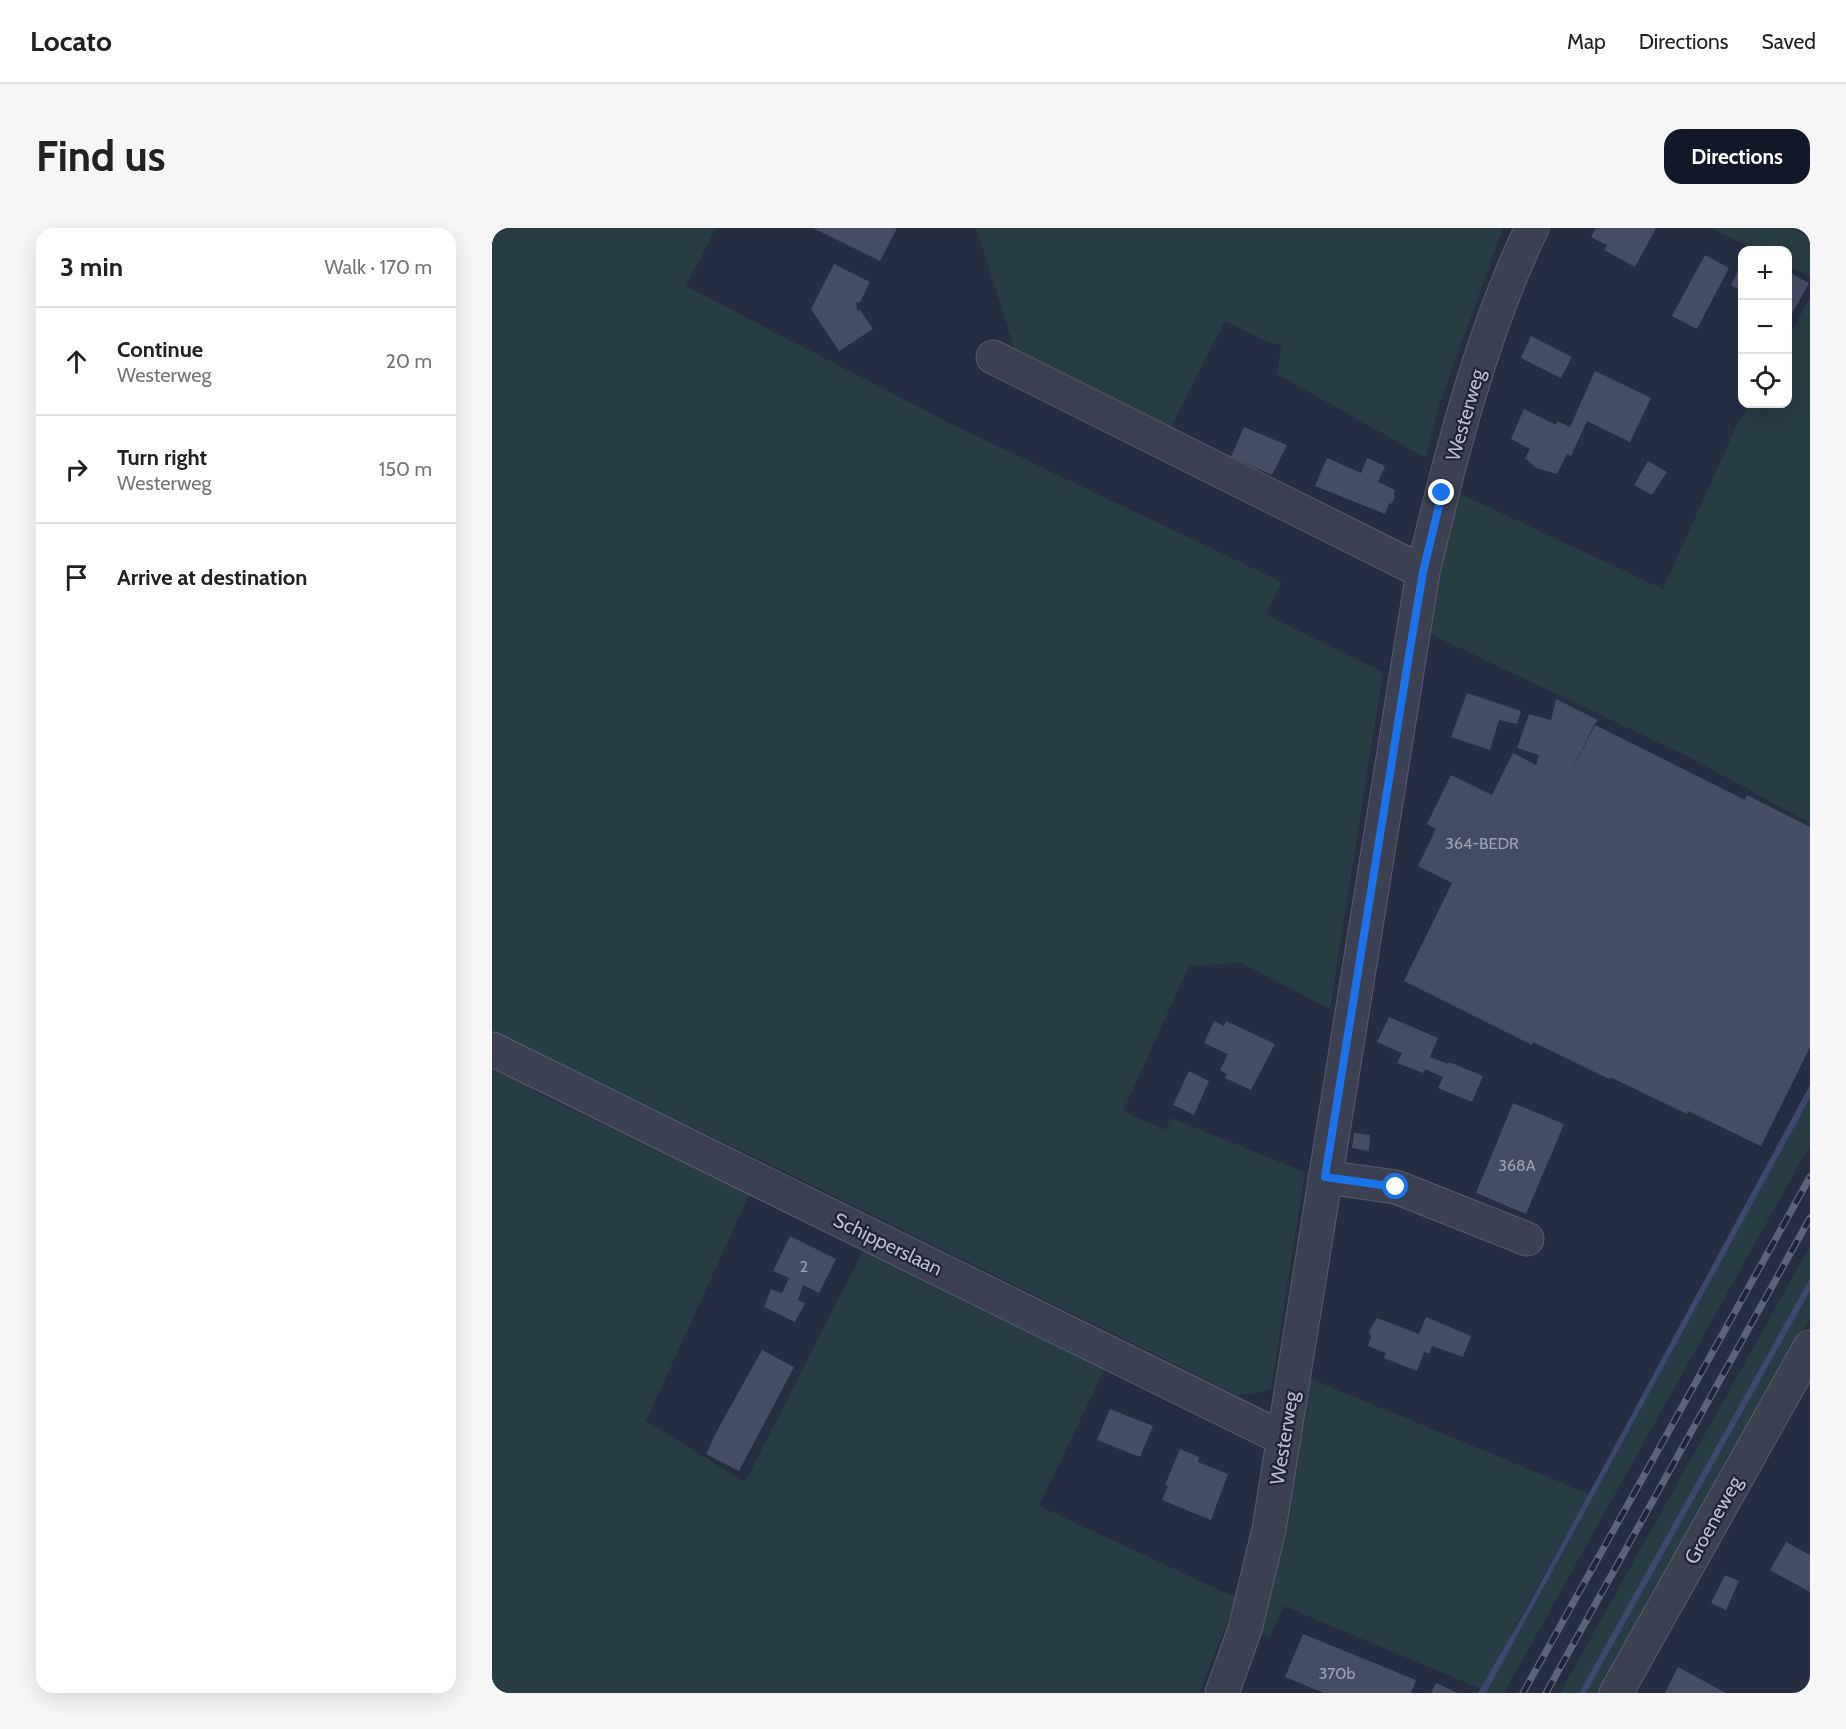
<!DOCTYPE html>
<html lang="en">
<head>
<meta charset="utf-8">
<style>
	:root { --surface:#fff; --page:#f6f6f6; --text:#222; --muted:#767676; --line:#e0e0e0; --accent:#111827 }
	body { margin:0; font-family:Cabin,sans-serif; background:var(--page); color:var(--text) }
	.controls { position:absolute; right:18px; top:18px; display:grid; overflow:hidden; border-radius:12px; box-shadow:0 6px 24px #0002 }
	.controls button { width:54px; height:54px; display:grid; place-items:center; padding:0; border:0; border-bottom:2px solid var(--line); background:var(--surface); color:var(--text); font:30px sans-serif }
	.stop { position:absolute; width:18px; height:18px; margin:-14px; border:4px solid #1a73e8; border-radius:50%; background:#fff }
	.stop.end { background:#1a73e8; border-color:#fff; box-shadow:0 2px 6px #0008 }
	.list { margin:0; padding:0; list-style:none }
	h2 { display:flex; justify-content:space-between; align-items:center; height:78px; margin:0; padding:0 24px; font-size:26px }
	h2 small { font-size:20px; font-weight:400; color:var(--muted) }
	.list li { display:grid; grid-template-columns:39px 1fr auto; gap:18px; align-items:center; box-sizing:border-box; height:108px; padding:0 24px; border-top:2px solid var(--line) }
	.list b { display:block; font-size:22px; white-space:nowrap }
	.list p { margin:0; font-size:20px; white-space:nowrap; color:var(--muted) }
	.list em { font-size:20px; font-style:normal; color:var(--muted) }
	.icon { flex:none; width:33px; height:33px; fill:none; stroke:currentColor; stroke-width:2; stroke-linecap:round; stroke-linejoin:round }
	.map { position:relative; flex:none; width:1318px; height:1465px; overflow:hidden; border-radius:18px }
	header { display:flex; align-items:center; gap:36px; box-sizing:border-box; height:84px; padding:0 30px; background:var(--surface); border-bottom:2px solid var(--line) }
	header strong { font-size:28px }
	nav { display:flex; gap:33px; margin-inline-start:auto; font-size:21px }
	.intro { display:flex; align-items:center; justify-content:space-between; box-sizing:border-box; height:144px; padding:0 36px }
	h1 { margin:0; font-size:42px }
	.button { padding:15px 27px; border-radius:18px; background:var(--accent); color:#fff; font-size:21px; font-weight:700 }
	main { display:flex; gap:36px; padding:0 36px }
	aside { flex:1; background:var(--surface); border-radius:18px; box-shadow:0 6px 24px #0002 }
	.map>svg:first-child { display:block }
	.green { fill:#283c43 }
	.water { fill:#3c496a }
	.building { fill:#454d63 }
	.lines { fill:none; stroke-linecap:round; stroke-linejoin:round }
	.minor-casing { stroke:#565c6c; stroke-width:35 }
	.minor { stroke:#3b4151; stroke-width:33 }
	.rail-casing { stroke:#5d6478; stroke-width:7 }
	.rail { stroke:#1f2537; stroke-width:4.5; stroke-dasharray:14; stroke-linecap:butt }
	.route { stroke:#1a73e8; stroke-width:8 }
	.labels { text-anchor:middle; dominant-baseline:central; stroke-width:4.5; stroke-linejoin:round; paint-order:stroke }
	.number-label { font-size:16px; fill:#9ba0b1 }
	.street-label { font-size:20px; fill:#b8bccb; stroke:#1f2537 }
</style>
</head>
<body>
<header>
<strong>Locato</strong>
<nav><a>Map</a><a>Directions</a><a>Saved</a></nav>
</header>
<div class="intro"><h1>Find us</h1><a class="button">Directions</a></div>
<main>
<aside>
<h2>3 min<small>Walk · 170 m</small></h2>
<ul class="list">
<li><svg class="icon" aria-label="ahead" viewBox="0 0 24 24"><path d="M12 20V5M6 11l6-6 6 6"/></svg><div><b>Continue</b><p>Westerweg</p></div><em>20 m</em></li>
<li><svg class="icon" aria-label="right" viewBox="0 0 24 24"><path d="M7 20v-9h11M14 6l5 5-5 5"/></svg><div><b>Turn right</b><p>Westerweg</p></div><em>150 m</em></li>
<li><svg class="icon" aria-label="arrive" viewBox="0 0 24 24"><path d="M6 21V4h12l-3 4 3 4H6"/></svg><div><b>Arrive at destination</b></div></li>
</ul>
</aside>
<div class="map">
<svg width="1318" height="1465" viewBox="0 0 1318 1465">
	<rect width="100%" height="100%" fill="#262e42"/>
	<path class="green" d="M0 0H224L194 58 459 196 790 354 774 386 891 444 838 781 748 735 697 738 631 883 673 902 679 890 813 944 779 1161 760 1166H743L294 944 0 804Z
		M484 0H1011L948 174 934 230 785 146 789 117 774 113 733 93 677 203 524 125Z
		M1218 0H1300L1318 9V49L1296 38V22H1264Z
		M1318 70V595L1197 529 930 402 962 263 1171 361 1244 199 1257 176H1296V109Z
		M0 837 16 844 47 866 258 965 154 1193 253 1254 374 1017 614 1138 547 1278 745 1370 707 1465H0Z
		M1318 870V917L1012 1465H994Z
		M1318 1018V1050L1087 1465H1068Z
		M1318 1063V1092L1250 1210 1110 1465H1094Z
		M812 1148 1097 1266 989 1461 792 1378 778 1409 769 1405 765 1399Z"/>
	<path class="water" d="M1318 857V870L994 1465H986L1035 1380Z
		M1318 1050V1063L1094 1465H1087Z"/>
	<path class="building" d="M321 0H405L388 33Z
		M1104 0H1164L1143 39 1112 22 1115 17 1099 9Z
		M1213 27 1237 40 1205 101 1180 88Z
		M1250 35V63L1239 57Z
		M342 36 378 54 368 74H364L365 82H368L381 101 347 123 319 81Z
		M1296 44 1317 55 1298 89 1296 88Z
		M1039 108 1080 129 1069 150 1029 130Z
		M1103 143 1159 170 1138 214 1095 193 1079 228 1075 226 1065 246 1044 240 1033 230 1038 221 1019 211 1032 181 1064 197 1065 193 1078 199Z
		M752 199 795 217 780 247 739 229Z
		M835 230 869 245 875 230 893 238 886 254 903 262 902 265 903 269 900 275 897 276 893 286 823 258Z
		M1156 233 1175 244 1160 267 1142 257Z
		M975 465 1029 483 1025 496 1007 492 998 522 959 509Z
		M1064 471 1106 492 1102 497 1075 552 1103 497 1253 572 1255 567 1318 599V819L1269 918 1196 883 1195 886 1118 849 1117 851 1041 814 1040 817 912 753 960 655 926 638 944 601 935 596 959 547 1000 567 1021 525 1044 537 1047 527 1025 520 1037 486 1059 492Z
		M897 789 946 810 938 829 956 836 957 834 991 848 980 874 946 860 951 849 933 841 931 845 905 835 910 825 885 814Z
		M722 793 732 798 734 793 783 816 759 862 733 850 735 846 728 842 736 826 712 815Z
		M697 843 717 853 702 887 681 877Z
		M1021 875 1072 896 1034 986 984 965Z
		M862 905 878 907 877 923 860 920Z
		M298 1008 344 1031 327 1065 311 1057 306 1072 313 1075 303 1094 272 1079 279 1061 290 1065 297 1050 281 1043Z
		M934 1089 979 1108 971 1129 940 1118 937 1126 932 1124 925 1143 892 1130 894 1125 876 1118 879 1109 877 1103 885 1090 927 1106Z
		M270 1122 302 1139 247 1243 214 1226 226 1201Z
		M618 1181 661 1198 648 1229 605 1212Z
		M688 1221 707 1229 706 1234 736 1246 719 1292 670 1272 676 1258 673 1257Z
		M1294 1314 1318 1327V1364L1278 1342Z
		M1233 1347 1247 1353 1234 1382 1219 1375Z
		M811 1406 924 1452 919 1465H832L793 1449Z
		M1186 1439 1234 1465H1173Z
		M944 1455 966 1465H939Z"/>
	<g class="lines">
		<defs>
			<path id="minor" d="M501 129 931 344
				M0 821 792 1211
				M833 949 904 959 1035 1011
				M730 1465 753 1401 777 1301 931 344C958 230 989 106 1040 0
				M1124 1465 1318 1119"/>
		</defs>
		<use href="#minor" class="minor-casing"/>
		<use href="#minor" class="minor"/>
		<defs>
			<path id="rail" d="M1031 1465 1318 949
				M1054 1465 1318 990"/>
		</defs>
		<use href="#rail" class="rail-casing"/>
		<use href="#rail" class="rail"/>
	</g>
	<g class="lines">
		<path class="route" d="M904 959 833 949 917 427 931 344 950 265"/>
	</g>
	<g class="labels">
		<g class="number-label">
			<text x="990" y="615">364-BEDR</text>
			<text x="1025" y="937">368A</text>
			<text x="312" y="1038">2</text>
			<text x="845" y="1445">370b</text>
		</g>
		<g class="street-label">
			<text transform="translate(973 187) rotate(-74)">Westerweg</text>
			<text transform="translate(396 1016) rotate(26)">Schipperslaan</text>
			<text transform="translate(792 1210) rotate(-81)">Westerweg</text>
			<text transform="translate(1221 1292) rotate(-61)">Groeneweg</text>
		</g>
	</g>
</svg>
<div class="controls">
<button>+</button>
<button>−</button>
<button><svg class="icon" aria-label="locate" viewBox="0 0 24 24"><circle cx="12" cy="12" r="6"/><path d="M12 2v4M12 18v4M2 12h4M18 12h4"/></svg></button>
</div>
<div class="stop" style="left:904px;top:959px"></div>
<div class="stop end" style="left:950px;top:265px"></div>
</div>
</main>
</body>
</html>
